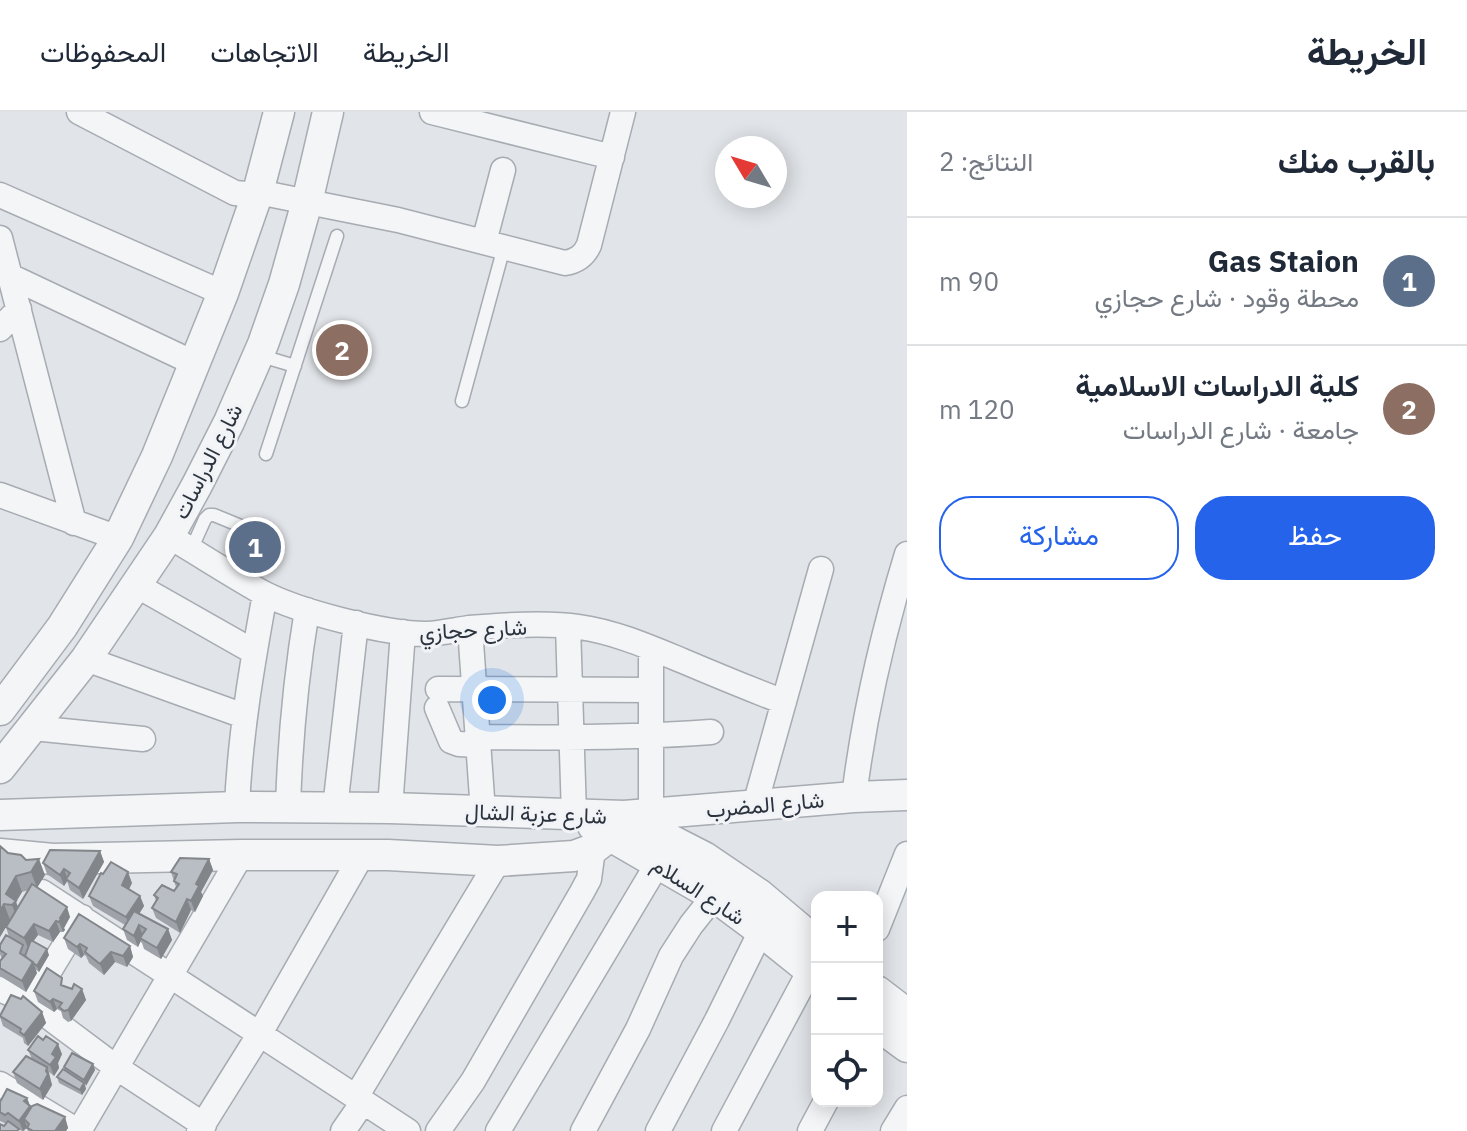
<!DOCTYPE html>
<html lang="ar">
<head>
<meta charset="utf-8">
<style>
	:root { --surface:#fff; --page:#f2f2f3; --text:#1f2937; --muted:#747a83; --line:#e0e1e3; --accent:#2563eb }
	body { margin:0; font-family:"IBM Plex Sans",Vazirmatn,sans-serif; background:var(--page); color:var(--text); direction:rtl }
	.controls { position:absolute; right:24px; bottom:24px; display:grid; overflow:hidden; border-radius:16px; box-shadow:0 4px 20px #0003 }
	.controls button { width:72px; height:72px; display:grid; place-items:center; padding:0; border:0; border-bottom:2px solid var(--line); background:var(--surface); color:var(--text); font:40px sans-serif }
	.compass { position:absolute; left:715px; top:24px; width:72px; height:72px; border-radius:50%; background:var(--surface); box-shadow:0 4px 20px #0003; rotate:308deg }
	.you { position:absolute; left:492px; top:588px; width:28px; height:28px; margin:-20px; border:6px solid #fff; border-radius:50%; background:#1a73e8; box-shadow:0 0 0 12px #1a73e833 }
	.badge { display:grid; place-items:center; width:52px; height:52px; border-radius:50%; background:var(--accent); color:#fff; font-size:26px; font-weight:700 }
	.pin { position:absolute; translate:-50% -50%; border:4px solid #fff; box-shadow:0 2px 8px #0006 }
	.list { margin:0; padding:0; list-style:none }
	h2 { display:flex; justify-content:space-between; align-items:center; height:104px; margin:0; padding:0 32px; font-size:34px }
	h2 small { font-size:26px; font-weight:400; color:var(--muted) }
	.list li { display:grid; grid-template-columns:52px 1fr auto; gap:24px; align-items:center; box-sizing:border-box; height:128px; padding:0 32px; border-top:2px solid var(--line) }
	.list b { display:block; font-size:30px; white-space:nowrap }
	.list p { margin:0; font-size:26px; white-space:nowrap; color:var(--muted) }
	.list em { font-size:26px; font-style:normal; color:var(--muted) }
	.actions { display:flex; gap:16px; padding:24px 32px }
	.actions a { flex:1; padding:18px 0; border:2px solid var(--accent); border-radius:32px; text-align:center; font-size:28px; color:var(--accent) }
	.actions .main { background:var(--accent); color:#fff }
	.icon { flex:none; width:44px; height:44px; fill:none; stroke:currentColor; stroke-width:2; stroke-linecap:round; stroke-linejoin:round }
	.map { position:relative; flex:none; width:907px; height:1019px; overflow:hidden; direction:ltr }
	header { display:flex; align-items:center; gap:48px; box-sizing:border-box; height:112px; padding:0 40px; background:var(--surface); border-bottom:2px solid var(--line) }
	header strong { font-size:38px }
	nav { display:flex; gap:44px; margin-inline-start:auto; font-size:28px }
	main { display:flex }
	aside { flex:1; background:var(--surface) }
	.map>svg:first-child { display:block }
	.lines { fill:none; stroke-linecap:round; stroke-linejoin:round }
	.service-casing { stroke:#a7abb2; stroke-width:15 }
	.minor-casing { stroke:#a7abb2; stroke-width:27 }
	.tertiary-casing { stroke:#a7abb2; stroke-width:33 }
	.service { stroke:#f3f5f7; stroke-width:12 }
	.minor { stroke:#f3f5f7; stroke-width:24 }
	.tertiary { stroke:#f3f5f7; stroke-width:30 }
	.wall { fill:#9fa3a9; fill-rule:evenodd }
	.shaded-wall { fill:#828589 }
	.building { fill:#b9bec4; stroke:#828589; stroke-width:2 }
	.labels { text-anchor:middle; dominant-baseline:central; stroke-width:6; stroke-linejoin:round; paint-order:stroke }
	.street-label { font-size:22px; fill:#2b333e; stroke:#f1f3f6 }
</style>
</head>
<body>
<header>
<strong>الخريطة</strong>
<nav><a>الخريطة</a><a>الاتجاهات</a><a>المحفوظات</a></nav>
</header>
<main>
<aside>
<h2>بالقرب منك<small>النتائج: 2</small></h2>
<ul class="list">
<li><span class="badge" style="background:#5c6f8a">1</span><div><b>Gas Staion</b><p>محطة وقود · شارع حجازي</p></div><em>90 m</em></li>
<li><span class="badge" style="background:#8d6e63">2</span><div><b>كلية الدراسات الاسلامية</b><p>جامعة · شارع الدراسات</p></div><em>120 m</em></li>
</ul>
<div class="actions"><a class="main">حفظ</a><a>مشاركة</a></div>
</aside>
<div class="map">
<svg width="907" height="1019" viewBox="0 0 907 1019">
	<rect width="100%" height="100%" fill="#e1e4e8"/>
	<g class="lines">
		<defs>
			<path id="service" d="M258 243 295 254
				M462 289 504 135
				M266 342 337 124
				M191 438 205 407 209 403H214L248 417 253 422 252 426 236 464"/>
			<path id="minor" d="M79 0 235 81 246 82 258 80 398 108 565 151C577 149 584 144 589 133L623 0
				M432 0 612 45
				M0 83 223 181
				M0 126 74 411
				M484 130 503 58
				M10 164 196 252
				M0 217 19 197
				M0 383 118 426
				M169 424C200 443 231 463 263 481 300 500 385 522 427 522 441 521 455 518 469 516 503 513 545 510 579 515 615 520 649 535 683 549 716 563 750 577 784 590
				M136 473 254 540
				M568 514 574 703
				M470 516 483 700
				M651 536V702
				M86 547 244 604
				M438 577 650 578
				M437 596 451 629 459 632 478 633
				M33 616 143 627
				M477 625C556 626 633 626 711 620
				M854 685C864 603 883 521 907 442
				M755 693 821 457
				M237 695C240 623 252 553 265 482
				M288 695C290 629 296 564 307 498
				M335 696 356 511
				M390 696 403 520
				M42 780 408 1019
				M877 817 907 742
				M0 877 30 891 117 956 204 1013
				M33 886 82 805
				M0 972 71 1015 76 1016 82 1014 241 743
				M356 985 498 749
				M199 1019 259 923 362 743
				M343 1019 363 990
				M438 1019 473 969 582 780 589 767 593 737
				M498 1019 658 751
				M583 1019 638 917 671 844 691 813 714 784
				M658 1019 717 908 761 819
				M724 1019 817 845
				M810 1019 826 989
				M893 1019 907 996"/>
			<path id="tertiary" d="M0 598 62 515 118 426 157 344 223 181 258 80 279 0
				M0 656 86 547 169 424 197 373 229 310 263 232 284 172 307 90 328 0
				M0 703 237 695 390 696 624 704 854 685 907 683
				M624 704 704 745 760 783 817 831
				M593 714 714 784 761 819 817 864
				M0 742 53 747 241 743H388L498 749 574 744 593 737 610 724 624 704
				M877 879 907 902
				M877 913 907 935"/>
		</defs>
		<use href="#service" class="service-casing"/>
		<use href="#minor" class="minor-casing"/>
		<use href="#tertiary" class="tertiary-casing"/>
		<use href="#service" class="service"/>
		<use href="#minor" class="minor"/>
		<use href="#tertiary" class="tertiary"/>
	</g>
	<path class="wall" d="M100 739 104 750 83 787 70 778 67 769 64 774 47 762 43 751Z
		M8 741 26 748 45 763 37 775 70 805 64 816 65 818 63 820H60L53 830 38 823 33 830 49 843 39 860 35 857 37 861 26 880 0 864V849L2 847 0 842V833L9 825 6 815 0 825ZM29 778 18 795 16 790 22 780Z
		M209 747 213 758 201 780 203 784 195 800 191 798 180 821 156 806 152 796 156 789 154 783 174 779 176 775 171 760Z
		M132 771 129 777 140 784 144 794 139 802 168 817 172 828 161 847 144 837 141 828 138 835 127 828 123 817 125 813 93 794 89 784Z
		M64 826 130 834 133 845 127 855 115 850 104 863 89 851 86 844 84 843 81 846 68 837Z
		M66 874 72 877H82L86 888 71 909 68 910 63 906 61 899 57 897 54 900 38 890 34 879Z
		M42 900 46 911 28 934 24 931 23 926 3 914 0 905V902Z
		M28 938 62 942 58 951 59 956 54 964 49 960 52 973 43 988 17 971 13 960 32 947Z
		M93 952 95 958 85 973 86 977 82 983 59 971 57 965 65 959 64 955Z
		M27 986 31 996 65 1005 68 1016 66 1019H28L27 1015 24 1019H22L0 1009V990Z"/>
	<path class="shaded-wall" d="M100 739 104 750 83 787 79 776Z
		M39 747 45 763 37 776 31 760Z
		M209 747 213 758 201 780 203 784 195 800 191 789 196 772Z
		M64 757 68 768 64 774 60 763Z
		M128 760 132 771 126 783 122 773Z
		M16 764 22 780 16 790 22 805 18 809 12 793 6 782Z
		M140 784 144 794 130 816 126 805Z
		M187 787 191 798 180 821 176 810Z
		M4 792 10 808 0 825V799Z
		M67 795 70 805 64 816 65 818 63 820 59 810 60 806Z
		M56 809 60 820 53 830 49 819Z
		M34 812 38 823 28 836 24 826Z
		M139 813 143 824 138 835 134 824Z
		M168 817 172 828 161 847 157 836Z
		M80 832 84 843 81 846 77 835Z
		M130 834 133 845 127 855 123 844Z
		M47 837 49 843 39 860 37 854Z
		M111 840 115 850 104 863 100 852Z
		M33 850 37 861 26 880 22 869Z
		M82 877 86 888 71 909 68 898Z
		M53 887 57 897 54 900 50 890Z
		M42 900 46 911 28 934 24 923Z
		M58 932 62 942 58 951 59 956 54 964 50 953 52 942Z
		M93 952 95 958 86 974 84 968Z
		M47 955 52 973 43 988 40 977Z
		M84 971 86 977 82 983 80 978Z
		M27 986 34 1005 24 1007 27 1015 23 1019 19 1009 24 989Z
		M65 1005 68 1016 66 1019H55Z"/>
	<path class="building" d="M0 734 8 741 21 743 26 748 39 747 31 760 16 764 6 782 16 789 12 793 4 792 0 799Z
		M50 738 100 739 79 776 66 767 70 761 64 757 60 763 43 751Z
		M180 746 209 747 196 772 199 774 191 789 187 787 176 810 152 796 158 786 154 783 162 773 174 779 179 772 174 769 177 762 171 760Z
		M111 750 128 760 122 773 140 784 126 805 89 784 101 761 103 762Z
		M32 772 67 795 60 806 61 807 59 810 56 809 49 819 34 812 24 826 6 815Z
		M134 799 168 817 157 836 140 826 146 817 139 813 134 824 123 817Z
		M79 802 130 834 123 844 111 840 100 852 85 840 87 836 80 832 77 835 64 826Z
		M6 823 23 833 20 841 33 850 22 869 0 856V849L6 842 0 838V833Z
		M31 828 47 837 37 854 25 844Z
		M47 856 62 866 61 873 72 877 74 872 82 877 68 898 64 899 59 895 62 891 53 887 50 890 34 879Z
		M11 883 21 887 23 884 42 900 24 923 20 920 21 917 0 904Z
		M38 924 43 928 46 924 58 932 52 942 56 945 50 953 28 938Z
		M72 941 93 952 84 968 64 955Z
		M26 944 47 955 46 959 48 962 40 977 13 960Z
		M63 957 84 971 80 978 57 965Z
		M7 977 27 986 24 989 30 994 19 1009 8 1001 5 1003 0 1000V990Z
		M37 992 65 1005 55 1019H33L27 1016 29 1012 24 1007 32 994Z
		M8 1009 19 1017 17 1019H0V1012L4 1014Z"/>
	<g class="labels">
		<g class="street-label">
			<text transform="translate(207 349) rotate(-63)">شارع الدراسات</text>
			<text transform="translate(473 517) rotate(-3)">شارع حجازي</text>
			<text transform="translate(765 692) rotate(-5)">شارع المضرب</text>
			<text transform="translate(536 701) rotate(2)">شارع عزبة الشال</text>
			<text transform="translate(699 778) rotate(33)">شارع السلام</text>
		</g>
	</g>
</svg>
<div class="controls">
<button>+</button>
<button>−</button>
<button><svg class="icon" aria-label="locate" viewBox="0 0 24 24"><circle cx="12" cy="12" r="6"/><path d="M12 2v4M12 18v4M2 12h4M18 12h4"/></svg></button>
</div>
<svg class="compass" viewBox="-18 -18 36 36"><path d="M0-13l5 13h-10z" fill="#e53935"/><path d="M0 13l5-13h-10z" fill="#747a83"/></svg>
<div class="you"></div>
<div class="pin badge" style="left:255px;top:435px;background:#5c6f8a">1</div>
<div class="pin badge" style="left:342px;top:238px;background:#8d6e63">2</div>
</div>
</main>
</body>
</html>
